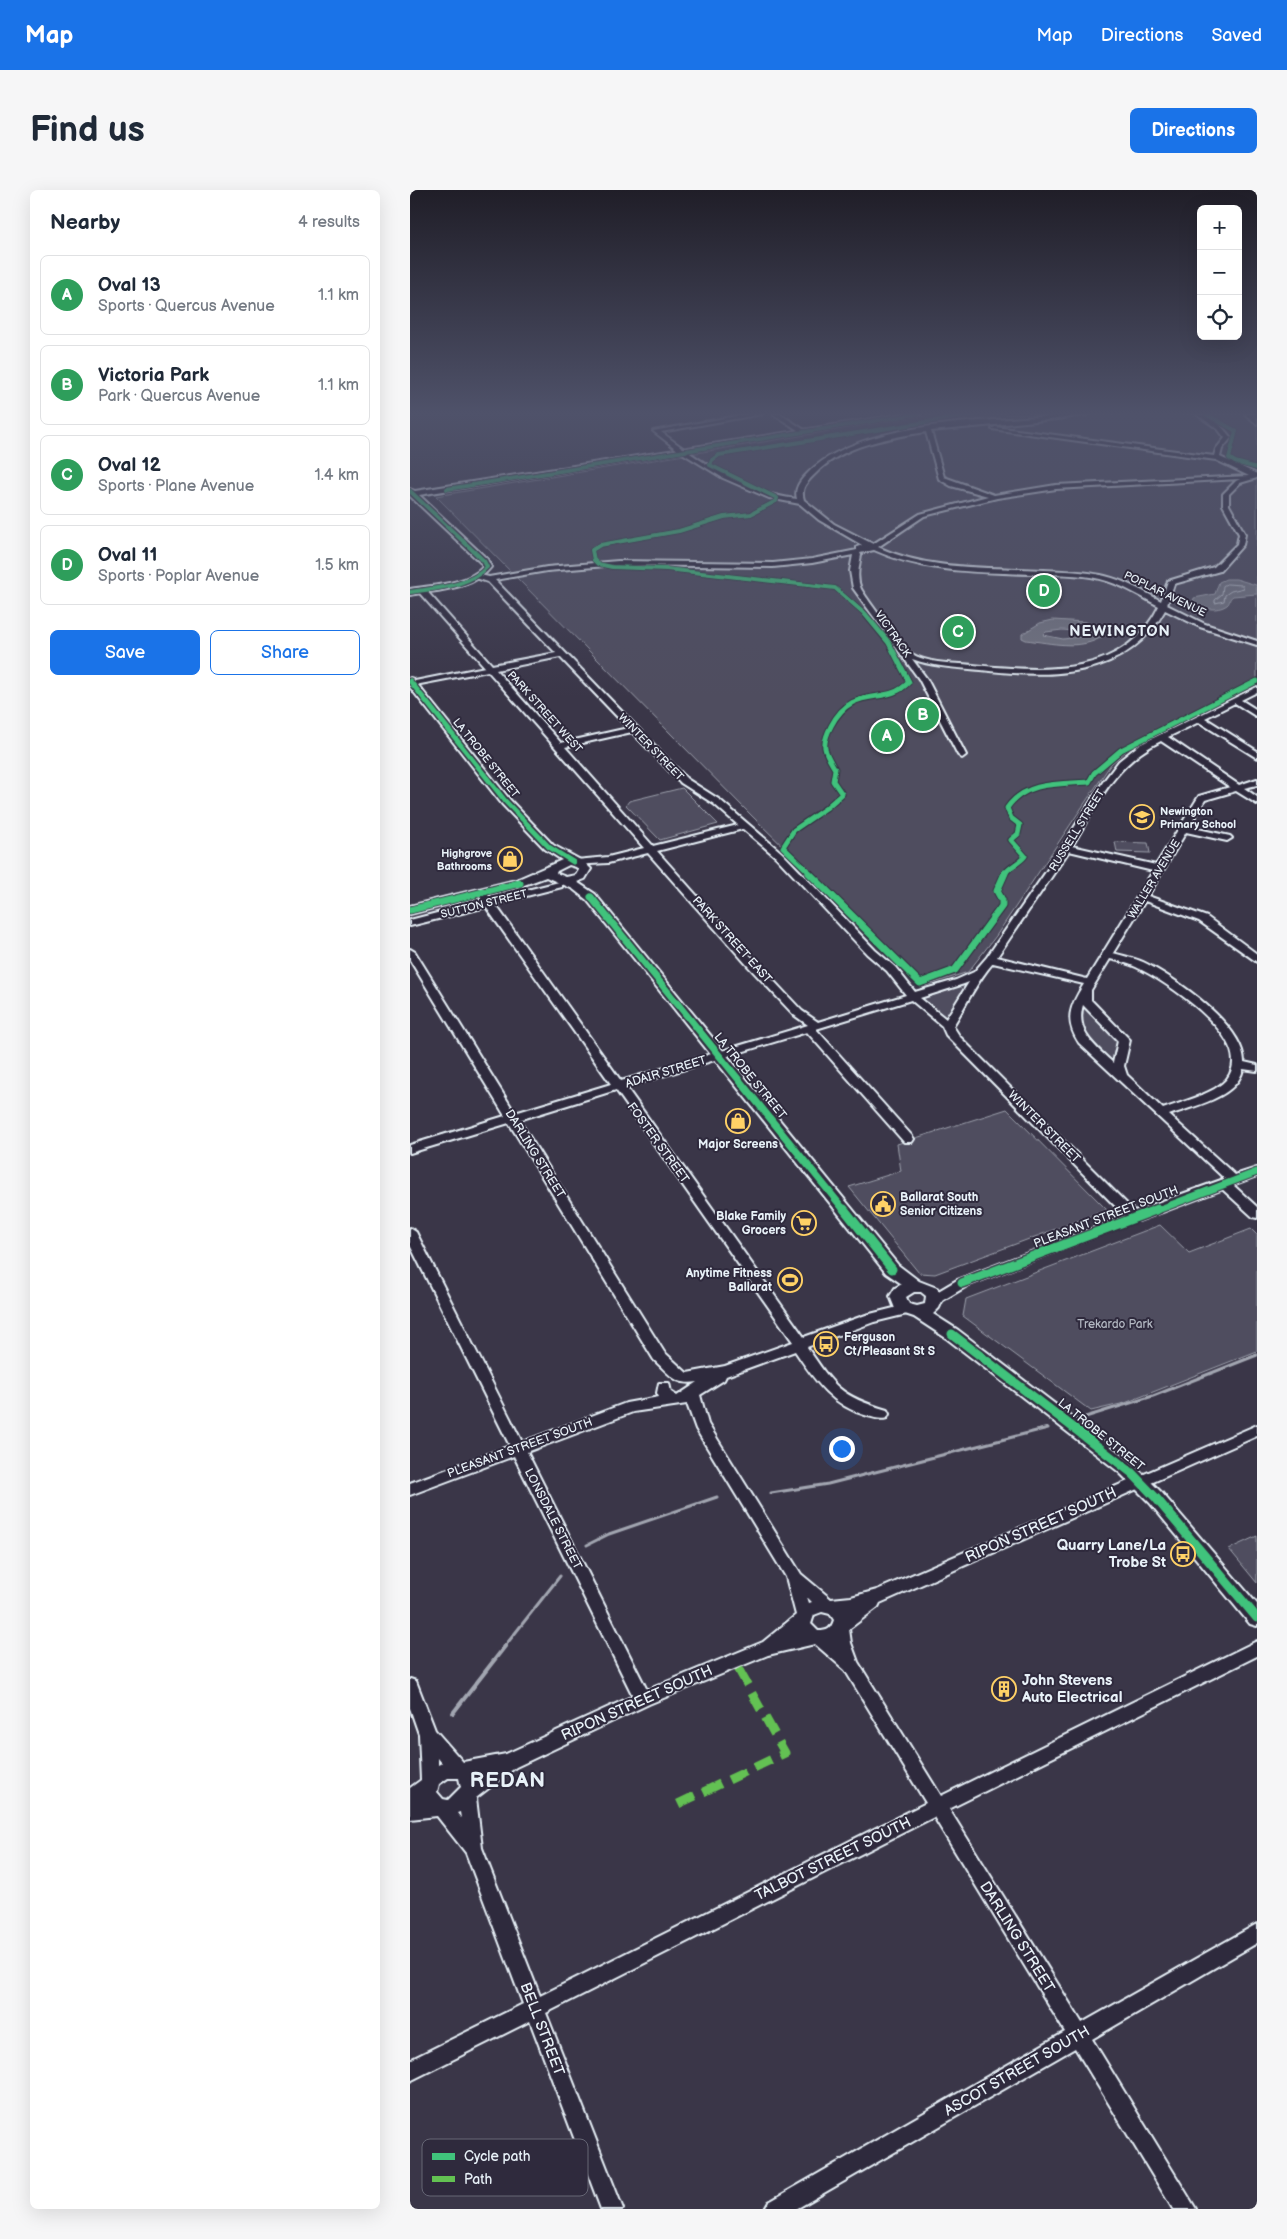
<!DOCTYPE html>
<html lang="en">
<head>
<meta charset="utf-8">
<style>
	:root { --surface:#fff; --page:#f6f6f7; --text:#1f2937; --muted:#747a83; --line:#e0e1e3; --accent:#1a73e8 }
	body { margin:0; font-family:"Balsamiq Sans",sans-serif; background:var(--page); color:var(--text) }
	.controls { position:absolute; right:15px; top:15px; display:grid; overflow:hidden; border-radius:8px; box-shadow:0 5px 20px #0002 }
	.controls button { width:45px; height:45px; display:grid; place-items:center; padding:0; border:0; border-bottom:1px solid var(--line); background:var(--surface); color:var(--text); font:25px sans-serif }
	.you { position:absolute; left:431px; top:1258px; width:18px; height:18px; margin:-12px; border:4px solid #fff; border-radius:50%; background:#1a73e8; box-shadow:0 0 0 8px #1a73e833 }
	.badge { display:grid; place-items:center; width:32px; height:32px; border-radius:50%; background:var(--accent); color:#fff; font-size:16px; font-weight:700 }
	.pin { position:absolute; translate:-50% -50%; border:2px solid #fff; box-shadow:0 1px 5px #0006 }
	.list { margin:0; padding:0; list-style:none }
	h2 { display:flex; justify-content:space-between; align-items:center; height:65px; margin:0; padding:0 20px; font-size:21px }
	h2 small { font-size:16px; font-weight:400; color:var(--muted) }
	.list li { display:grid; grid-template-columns:32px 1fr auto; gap:15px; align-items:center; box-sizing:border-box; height:80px; margin:0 10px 10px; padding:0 10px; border:1px solid var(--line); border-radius:8px }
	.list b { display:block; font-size:19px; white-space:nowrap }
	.list p { margin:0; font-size:16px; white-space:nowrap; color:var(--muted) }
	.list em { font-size:16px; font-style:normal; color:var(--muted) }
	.actions { display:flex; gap:10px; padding:15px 20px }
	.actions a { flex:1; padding:11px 0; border:1px solid var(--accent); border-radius:8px; text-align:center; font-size:18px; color:var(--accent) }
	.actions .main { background:var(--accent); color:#fff }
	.icon { flex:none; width:28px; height:28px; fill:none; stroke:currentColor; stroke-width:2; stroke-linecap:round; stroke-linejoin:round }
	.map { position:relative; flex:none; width:847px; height:2019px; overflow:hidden; border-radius:8px }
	header { display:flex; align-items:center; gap:30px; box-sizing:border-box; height:70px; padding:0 25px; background:var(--accent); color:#fff }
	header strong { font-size:24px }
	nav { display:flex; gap:28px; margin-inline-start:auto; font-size:18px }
	.intro { display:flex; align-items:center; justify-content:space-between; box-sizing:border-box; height:120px; padding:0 30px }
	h1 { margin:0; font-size:35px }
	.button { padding:12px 22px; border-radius:8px; background:var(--accent); color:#fff; font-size:18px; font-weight:700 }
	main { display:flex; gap:30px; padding:0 30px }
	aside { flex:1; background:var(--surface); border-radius:8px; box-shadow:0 5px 20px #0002 }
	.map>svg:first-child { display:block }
	.green { fill:#504e5f; stroke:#9ca0ac }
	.water { fill:#737482; stroke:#a2a6b1; fill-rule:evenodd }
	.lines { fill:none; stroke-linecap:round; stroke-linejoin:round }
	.shore { stroke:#b9bfc9; stroke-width:1 }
	.stream-far1 { stroke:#a2a6b1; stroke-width:3 }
	.stream { stroke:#a2a6b1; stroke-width:4 }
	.minor-casing { stroke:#e8f1f8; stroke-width:4 }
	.major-casing { stroke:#e8f1f8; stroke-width:4 }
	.minor { fill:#2f2a3d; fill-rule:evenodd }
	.major { fill:#2f2a3d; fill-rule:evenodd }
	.quiet { stroke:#63c152; stroke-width:9; stroke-dasharray:19 9; stroke-linecap:butt }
	.cycleway-far3-casing { stroke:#2f2a3d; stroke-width:5.5 }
	.cycleway-far2-casing { stroke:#2f2a3d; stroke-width:7 }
	.cycleway-far1-casing { stroke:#2f2a3d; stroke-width:9 }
	.cycleway-casing { stroke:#2f2a3d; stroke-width:12 }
	.cycleway-far3 { stroke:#40c37c; stroke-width:4 }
	.cycleway-far2 { stroke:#40c37c; stroke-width:5 }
	.cycleway-far1 { stroke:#40c37c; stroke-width:7 }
	.cycleway { stroke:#40c37c; stroke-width:9 }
	.labels { text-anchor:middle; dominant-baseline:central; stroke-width:4; stroke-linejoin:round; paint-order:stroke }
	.far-street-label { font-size:11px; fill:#e8f1f8; stroke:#2f2a3d }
	.far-poi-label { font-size:11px; font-weight:bold; fill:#e8f1f8; stroke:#2f2a3d; text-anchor:start }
	.street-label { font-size:12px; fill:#e8f1f8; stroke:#2f2a3d }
	.poi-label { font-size:12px; font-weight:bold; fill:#e8f1f8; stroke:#2f2a3d; text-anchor:start }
	.park-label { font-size:12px; fill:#b3b8c2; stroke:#2f2a3d }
	.far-district-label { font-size:15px; font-weight:bold; letter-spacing:1px; fill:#e8f1f8; stroke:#2f2a3d }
	.near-street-label { font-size:15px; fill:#e8f1f8; stroke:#2f2a3d }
	.near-poi-label { font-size:15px; font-weight:bold; fill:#e8f1f8; stroke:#2f2a3d; text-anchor:end }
	.near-district-label { font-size:21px; font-weight:bold; letter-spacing:1px; fill:#e8f1f8; stroke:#2f2a3d }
	.key { fill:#2f2a3d; stroke:#666675; stroke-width:1 }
	.key-label { font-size:14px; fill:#e8f1f8 }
</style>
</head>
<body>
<header>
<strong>Map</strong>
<nav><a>Map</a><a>Directions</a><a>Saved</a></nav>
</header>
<div class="intro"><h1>Find us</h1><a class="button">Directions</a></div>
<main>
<aside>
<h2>Nearby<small>4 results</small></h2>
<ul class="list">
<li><span class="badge" style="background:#2e9e5b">A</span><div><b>Oval 13</b><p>Sports · Quercus Avenue</p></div><em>1.1 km</em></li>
<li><span class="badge" style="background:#2e9e5b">B</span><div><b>Victoria Park</b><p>Park · Quercus Avenue</p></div><em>1.1 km</em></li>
<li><span class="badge" style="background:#2e9e5b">C</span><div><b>Oval 12</b><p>Sports · Plane Avenue</p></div><em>1.4 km</em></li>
<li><span class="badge" style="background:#2e9e5b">D</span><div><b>Oval 11</b><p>Sports · Poplar Avenue</p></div><em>1.5 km</em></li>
</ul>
<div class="actions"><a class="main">Save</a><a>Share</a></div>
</aside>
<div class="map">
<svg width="847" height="2019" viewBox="0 0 847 2019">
	<rect width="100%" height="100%" fill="#3a3648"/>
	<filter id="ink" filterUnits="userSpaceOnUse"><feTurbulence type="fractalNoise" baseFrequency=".02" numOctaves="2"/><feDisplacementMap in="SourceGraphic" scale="10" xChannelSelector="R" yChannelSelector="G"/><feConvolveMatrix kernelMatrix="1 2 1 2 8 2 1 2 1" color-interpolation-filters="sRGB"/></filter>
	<g filter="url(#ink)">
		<path class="green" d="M523 224H837L847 234V493L717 560 701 574 586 746 558 782 515 796 342 626 26 306Z
			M272 598 308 634 250 650 216 615 219 611Z
			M705 652 738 653 740 663 707 662Z
			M559 793 536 828H533L512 810 515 806Z
			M671 817H675L710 850 704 872H701C677 851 672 850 671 817Z
			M597 919 697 1020 525 1084 509 1083 439 997 491 981 487 954Z
			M750 1035 779 1063 841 1039 847 1045V1161L715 1213 681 1221 553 1126 556 1109Z
			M847 1346V1393L819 1359Z"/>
		<path class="water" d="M816 389H826L846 395 847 404 823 406C818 409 821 412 817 415 807 422 791 419 783 412L784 408 805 404 809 392Z
			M643 430 676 432 691 438 693 446C672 461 641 453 616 450L612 448V444L630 433ZM652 440 666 441 669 447 653 449 633 445 636 442Z"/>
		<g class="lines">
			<path class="shore" d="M817 394 832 395 834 398 821 401 815 405 814 411 805 413V410L812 404 813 396Z"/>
			<path class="stream-far1" d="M669 1229 743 1206 847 1165
				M361 1303 418 1294 638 1238
				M177 1355 199 1344 307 1307
				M95 1456 150 1386"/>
			<path class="stream" d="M43 1523 96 1455"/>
			<defs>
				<path id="minor" d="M338 224H352L251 242C291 272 336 304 387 309 384 298 390 291 398 283 454 227 586 233 662 224H680L647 229 521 241 534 287 584 305 646 295 839 286 806 270 582 239 585 237 804 266 806 259 815 248 808 239 786 224C800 224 813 237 821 248L812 259 810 267 847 284V288L830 293 819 304V315L835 344 833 355 810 381 764 394 757 415 795 434 847 451V455L790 437 755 420C716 490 640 488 571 480 548 478 524 477 502 469L517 489 556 565 552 568 548 565 509 489 443 398 440 381 443 365 402 373 363 377 208 375 137 381 85 390 277 589 310 610 372 663 465 760 485 777 505 802 546 790 564 782 577 767 638 679 693 592 709 571 729 555 847 497V502L831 510 847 520V527L825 513 795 528 847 561V568L789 532 758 547 829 595 847 589V595L834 598 847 607V614L826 601 795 610 779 637 820 646 822 648 817 651 776 642 738 706 797 727 847 764V772L789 731 735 711 703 763C713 766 724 768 733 772 764 787 834 835 834 872L847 875V881L833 879C827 908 783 916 759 925L825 985 847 978V986L823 995 847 1017V1028L843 1027 810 997 808 994 815 989 669 853C654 830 660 816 674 794L583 773C567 791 556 815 543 836L550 847 730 1027 728 1030 557 1096 530 1112H520L518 1109 520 1106 547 1090 715 1026 536 845 532 836 501 810 406 839 502 946 504 949 502 952H494L397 842 216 897 394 1147 456 1125 496 1115 501 1117 503 1120 501 1123 464 1132 397 1157C424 1197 430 1206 477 1220L479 1224 477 1228C470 1230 465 1228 458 1226 422 1216 405 1191 385 1161L316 1186 314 1190 290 1205 298 1234 391 1384 421 1409 441 1407 467 1400 847 1235V1246L470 1413 468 1417 439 1439 441 1453 448 1472 531 1606 847 1451V1466L539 1619 672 1833 847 1734V1753L682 1849 786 2019H763L665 1858 386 2019H355L359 2012 655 1842 524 1627 136 1823 213 2019H191L120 1831 0 1891V1870L113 1814 56 1663 27 1626 0 1629V1598L11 1590 9 1544 0 1518V1489L6 1491 25 1540 53 1572 96 1564 223 1506 104 1266 0 1305V1293L100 1256 0 1055V1038L6 1042 112 1252 216 1213 249 1207 247 1203 249 1193H259L261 1202 267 1206 288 1192C265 1196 260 1184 244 1170L99 933 0 963V955L95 926 0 770V759L5 762 105 923 201 894 76 717 0 736V730L73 711 66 702 71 699 74 700 81 709 149 692 152 693V697L85 714 211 891 398 835 384 825 338 776 238 663 198 673 163 675V671L166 670 198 667 234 658 78 481 0 496V492L75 477 7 400 14 398 82 475 146 463 78 392 66 388V384L79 387 137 377 208 371 363 373 402 369 447 360V357L452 355 409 330 390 314 359 308 313 288 269 261 243 241ZM516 242 529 289 541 296 578 306 510 324 463 354 424 334 394 310C390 298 397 292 405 284 433 255 477 248 516 242ZM830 289 826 291 813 304V315L829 344 827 354 804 377 758 391 751 411C733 401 715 391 695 386 675 381 654 381 634 380 579 377 520 381 468 357L514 326 587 308 646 299ZM464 360C514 383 568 382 622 384 644 384 668 384 690 389 711 394 730 406 749 416 713 490 631 481 563 475 542 473 513 474 496 460 491 456 455 406 451 399 446 388 449 376 451 365L450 363ZM150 467 218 538 151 553 86 480ZM222 542 271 593 304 614 328 635 243 656 155 557ZM751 551 820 597 789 606 746 675 662 656C688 613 704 574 751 551ZM333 639 366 667 457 764 477 781 496 805 408 832 392 821 346 772 247 661ZM659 661 743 681 677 789 587 767ZM700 769C709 771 717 773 726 777 754 790 840 846 820 884 811 903 771 912 753 919L717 885 714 876 720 850 681 810V800ZM559 792 536 829 510 808 554 794ZM673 815 708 851 703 873C685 856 665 842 673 815ZM206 900 383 1152 315 1176 277 1183 254 1162 109 930ZM277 1214 286 1239 376 1387 386 1425 353 1452 237 1500 117 1262 223 1222ZM397 1407 402 1412 399 1413ZM412 1422 420 1424 424 1430C421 1439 418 1441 408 1441L401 1434 404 1425ZM405 1454 435 1480 516 1613 130 1806 72 1658 66 1608 106 1577 239 1514 358 1465ZM28 1568 32 1573 28 1575ZM38 1588H49L51 1597 38 1610 33 1609 27 1602 29 1594ZM50 1622 51 1628 47 1623Z
					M363 224H370L396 241 391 242Z
					M835 224H842L847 229V234Z"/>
				<path id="major" d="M493 224H510L9 305 77 369 81 377C64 400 26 400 0 405V399C23 395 56 395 73 377L70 372 0 306V299L5 301Z
					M842 224H847V228Z
					M0 488 3 489 100 610 143 655 174 672 181 679 175 689 167 692 185 704 488 1075 509 1091 527 1098 533 1109 529 1118 523 1124 548 1140 721 1272 752 1303 847 1414V1436L840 1434 740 1313 709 1282 536 1148 504 1127 486 1121 480 1106 485 1098 492 1094 476 1083 177 710 163 699 136 687 114 695 0 724V716L106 690 152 670 135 659 92 614 0 497ZM159 675 166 677 169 680 166 685 156 687 146 683 147 681ZM504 1102H511L516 1106 515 1114 507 1116 499 1114 496 1107Z
					M814 989 819 991 821 994 819 997 729 1031H719L716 1027 719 1023Z"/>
			</defs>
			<use href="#minor" class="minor-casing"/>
			<use href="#major" class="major-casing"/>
			<use href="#minor" class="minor"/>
			<use href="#major" class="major"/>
			<path class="quiet" d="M268 1614 375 1563 324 1471"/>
			<defs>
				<path id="cycleway-far3" d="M796 224 826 241 819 268 825 272 847 278
					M37 299 507 224
					M0 301 74 371 77 377C59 397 25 398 0 402
					M456 425 425 398 256 379 202 377 188 374 184 370 182 360 190 355 269 341 314 327 341 324 366 311 367 308 300 275 302 270 309 265 567 224"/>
				<path id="cycleway-far2" d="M0 491 96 612 139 657 163 672
					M401 684 373 657 384 640 416 618 432 604 423 591 425 579C415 562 410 557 421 536 444 492 475 518 499 492L479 453 455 424
					M595 684C599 676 609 674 615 666L601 650 608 644 610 635 601 628 597 618C615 591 650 594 679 592L684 583 711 560 847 491"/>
				<path id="cycleway-far1" d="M399 683 510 793 545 780 592 716V710L587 701 595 683
					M181 707 435 1021
					M0 720 110 693
					M745 1021 847 982"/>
				<path id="cycleway" d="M434 1019 482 1079
					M552 1093 748 1019
					M542 1144 722 1283 746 1308 847 1428"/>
			</defs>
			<use href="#cycleway-far3" class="cycleway-far3-casing"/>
			<use href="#cycleway-far2" class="cycleway-far2-casing"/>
			<use href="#cycleway-far1" class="cycleway-far1-casing"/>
			<use href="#cycleway" class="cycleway-casing"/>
			<use href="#cycleway-far3" class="cycleway-far3"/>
			<use href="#cycleway-far2" class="cycleway-far2"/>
			<use href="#cycleway-far1" class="cycleway-far1"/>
			<use href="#cycleway" class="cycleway"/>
		</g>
	</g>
	<linearGradient id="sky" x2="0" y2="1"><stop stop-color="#201e28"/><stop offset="0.44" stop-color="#4f526a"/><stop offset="1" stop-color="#4f526a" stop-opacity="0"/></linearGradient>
	<rect width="847" height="507" fill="url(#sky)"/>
	<defs>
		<symbol id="school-ring" viewBox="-11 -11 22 22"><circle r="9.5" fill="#2f2a3d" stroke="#ffd166" stroke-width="1.5"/><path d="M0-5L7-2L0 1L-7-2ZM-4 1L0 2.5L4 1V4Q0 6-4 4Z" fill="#ffd166"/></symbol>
		<symbol id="shop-ring" viewBox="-11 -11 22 22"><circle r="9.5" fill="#2f2a3d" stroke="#ffd166" stroke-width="1.5"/><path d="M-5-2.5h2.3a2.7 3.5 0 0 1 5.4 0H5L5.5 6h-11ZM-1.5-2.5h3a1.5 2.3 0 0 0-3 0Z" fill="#ffd166"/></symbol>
		<symbol id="civic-ring" viewBox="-11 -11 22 22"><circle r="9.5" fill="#2f2a3d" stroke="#ffd166" stroke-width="1.5"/><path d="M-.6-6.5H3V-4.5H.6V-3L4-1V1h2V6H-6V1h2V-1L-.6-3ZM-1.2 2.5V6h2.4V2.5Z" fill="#ffd166"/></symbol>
		<symbol id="supermarket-ring" viewBox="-11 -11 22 22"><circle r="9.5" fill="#2f2a3d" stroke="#ffd166" stroke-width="1.5"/><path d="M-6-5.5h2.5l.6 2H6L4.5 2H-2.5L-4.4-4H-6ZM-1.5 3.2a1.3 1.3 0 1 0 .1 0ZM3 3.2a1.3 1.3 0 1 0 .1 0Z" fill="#ffd166"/></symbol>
		<symbol id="stadium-ring" viewBox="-11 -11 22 22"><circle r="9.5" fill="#2f2a3d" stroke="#ffd166" stroke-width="1.5"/><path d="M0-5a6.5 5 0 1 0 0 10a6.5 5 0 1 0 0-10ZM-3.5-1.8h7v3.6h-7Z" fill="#ffd166"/></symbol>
		<symbol id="bus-ring" viewBox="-11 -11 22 22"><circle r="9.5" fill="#2f2a3d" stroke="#ffd166" stroke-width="1.5"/><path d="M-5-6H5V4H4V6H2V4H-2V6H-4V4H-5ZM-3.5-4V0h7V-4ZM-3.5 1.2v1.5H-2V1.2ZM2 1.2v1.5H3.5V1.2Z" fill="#ffd166"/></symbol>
		<symbol id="building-ring" viewBox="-11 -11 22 22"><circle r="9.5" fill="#2f2a3d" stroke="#ffd166" stroke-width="1.5"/><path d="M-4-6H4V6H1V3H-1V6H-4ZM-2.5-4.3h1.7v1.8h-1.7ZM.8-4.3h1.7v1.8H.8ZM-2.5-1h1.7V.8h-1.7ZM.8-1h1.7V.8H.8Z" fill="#ffd166"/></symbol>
	</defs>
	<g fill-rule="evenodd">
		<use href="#school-ring" x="718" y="613" width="28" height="28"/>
		<use href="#shop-ring" x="86" y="655" width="28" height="28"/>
		<use href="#shop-ring" x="314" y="917" width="28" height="28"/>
		<use href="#civic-ring" x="459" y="1000" width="28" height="28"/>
		<use href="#supermarket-ring" x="380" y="1019" width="28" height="28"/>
		<use href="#stadium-ring" x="366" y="1076" width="28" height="28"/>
		<use href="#bus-ring" x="402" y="1140" width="28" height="28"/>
		<use href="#bus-ring" x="759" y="1350" width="28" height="28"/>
		<use href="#building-ring" x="580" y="1485" width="28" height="28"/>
	</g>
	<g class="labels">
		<g class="far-street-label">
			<text transform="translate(755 404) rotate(26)">POPLAR AVENUE</text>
			<text transform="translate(483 444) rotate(55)">VICTRACK</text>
			<text transform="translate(135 522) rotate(48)">PARK STREET WEST</text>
			<text transform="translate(241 557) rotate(46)">WINTER STREET</text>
			<text transform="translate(76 568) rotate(51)">LA TROBE STREET</text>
			<text transform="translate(667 640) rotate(-58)">RUSSELL STREET</text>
			<text transform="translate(744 689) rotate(-59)">WALLER AVENUE</text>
			<text transform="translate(74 714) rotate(-14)">SUTTON STREET</text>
		</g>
		<g class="far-poi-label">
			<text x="750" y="621">Newington<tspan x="750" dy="13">Primary School</tspan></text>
			<text x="82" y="663" text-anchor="end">Highgrove<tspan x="82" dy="13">Bathrooms</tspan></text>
		</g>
		<g class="street-label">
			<text transform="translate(322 750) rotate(48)">PARK STREET EAST</text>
			<text transform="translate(256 882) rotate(-17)">ADAIR STREET</text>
			<text transform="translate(340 886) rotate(51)">LA TROBE STREET</text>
			<text transform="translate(634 937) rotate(45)">WINTER STREET</text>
			<text transform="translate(248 953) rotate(54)">FOSTER STREET</text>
			<text transform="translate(125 964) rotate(58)">DARLING STREET</text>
			<text transform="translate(696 1027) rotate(-21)">PLEASANT STREET SOUTH</text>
			<text transform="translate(691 1245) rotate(39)">LA TROBE STREET</text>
			<text transform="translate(110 1258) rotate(-20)">PLEASANT STREET SOUTH</text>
			<text transform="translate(143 1329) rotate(63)">LONSDALE STREET</text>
		</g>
		<g class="poi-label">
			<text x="328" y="954" text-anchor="middle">Major Screens</text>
			<text x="490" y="1007">Ballarat South<tspan x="490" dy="14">Senior Citizens</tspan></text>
			<text x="376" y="1026" text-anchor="end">Blake Family<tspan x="376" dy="14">Grocers</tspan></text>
			<text x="362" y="1083" text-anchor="end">Anytime Fitness<tspan x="362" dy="14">Ballarat</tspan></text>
			<text x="434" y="1147">Ferguson<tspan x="434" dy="14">Ct/Pleasant St S</tspan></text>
		</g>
		<g class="park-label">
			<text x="705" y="1134">Trekardo Park</text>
		</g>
		<g class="far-district-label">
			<text x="710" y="441">NEWINGTON</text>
		</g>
		<g class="near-street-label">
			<text transform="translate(631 1335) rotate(-24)">RIPON STREET SOUTH</text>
			<text transform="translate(227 1513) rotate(-24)">RIPON STREET SOUTH</text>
			<text transform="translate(423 1669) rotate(-26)">TALBOT STREET SOUTH</text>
			<text transform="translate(607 1747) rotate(58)">DARLING STREET</text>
			<text transform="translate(132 1839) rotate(69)">BELL STREET</text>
			<text transform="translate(607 1881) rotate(-30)">ASCOT STREET SOUTH</text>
		</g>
		<g class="near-poi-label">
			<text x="756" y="1355">Quarry Lane/La<tspan x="756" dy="17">Trobe St</tspan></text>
			<text x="612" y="1490" text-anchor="start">John Stevens<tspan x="612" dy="17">Auto Electrical</tspan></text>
		</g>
		<g class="near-district-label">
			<text x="98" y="1590">REDAN</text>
		</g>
	</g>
	<rect x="12" y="1949" width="166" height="57" rx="8" class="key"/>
	<rect x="22" y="1963" width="23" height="7" fill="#40c37c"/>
	<rect x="22" y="1986" width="23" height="6" fill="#63c152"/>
	<g class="key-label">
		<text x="54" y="1971">Cycle path</text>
		<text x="54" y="1994">Path</text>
	</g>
</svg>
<div class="controls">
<button>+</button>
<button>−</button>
<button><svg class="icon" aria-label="locate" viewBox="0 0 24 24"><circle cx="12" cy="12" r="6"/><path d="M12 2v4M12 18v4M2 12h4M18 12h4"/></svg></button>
</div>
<div class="you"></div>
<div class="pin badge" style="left:477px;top:546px;background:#2e9e5b">A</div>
<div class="pin badge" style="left:513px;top:525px;background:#2e9e5b">B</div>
<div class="pin badge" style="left:548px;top:442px;background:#2e9e5b">C</div>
<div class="pin badge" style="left:634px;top:401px;background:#2e9e5b">D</div>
</div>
</main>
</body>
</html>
